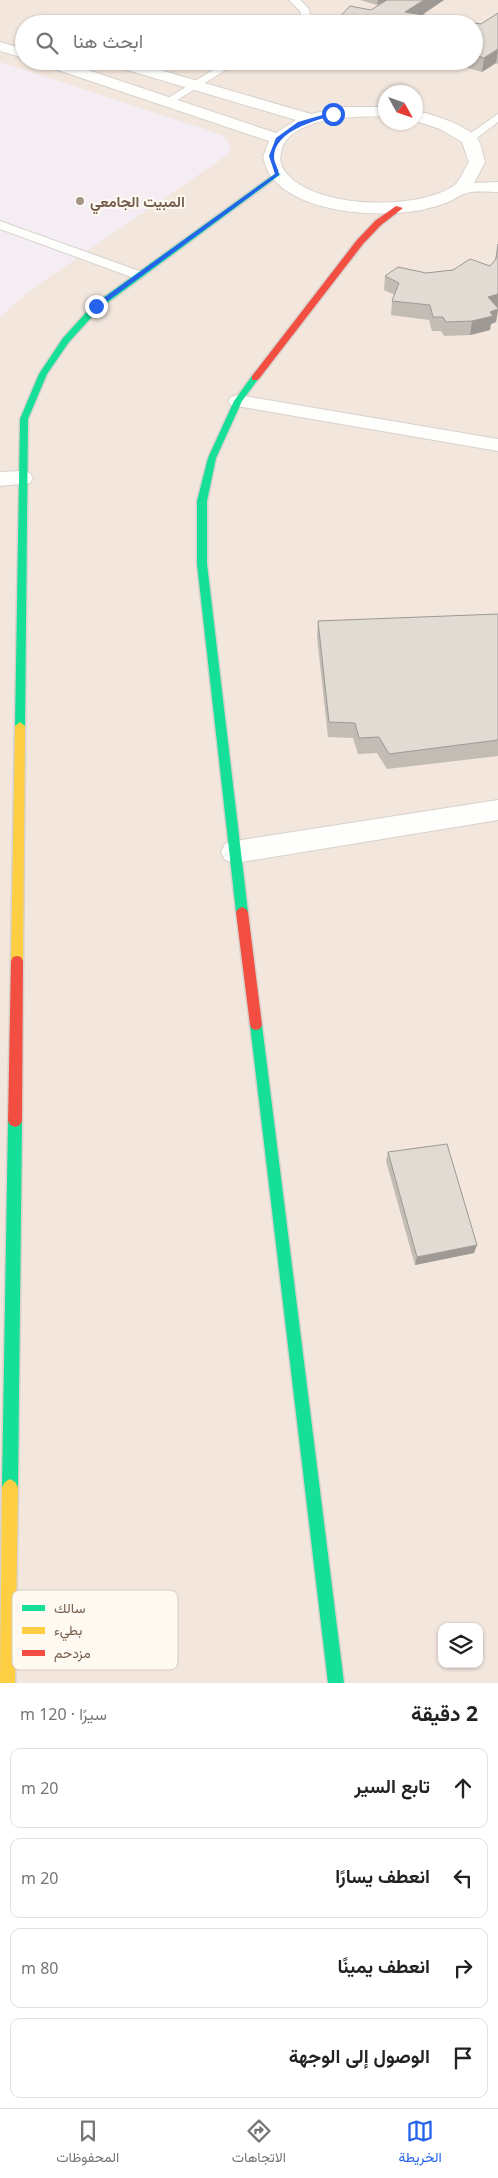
<!DOCTYPE html>
<html lang="ar">
<head>
<meta charset="utf-8">
<style>
	:root { --surface:#fff; --page:#f2f2f2; --text:#222; --muted:#767676; --line:#e0e0e0; --accent:#2563eb }
	body { margin:0; font-family:"Noto Sans",Vazirmatn,sans-serif; background:var(--page); color:var(--text); direction:rtl }
	.controls { position:absolute; right:15px; bottom:15px; display:grid; overflow:hidden; border-radius:10px; box-shadow:0 1px 4px #0004 }
	.controls button { width:45px; height:45px; display:grid; place-items:center; padding:0; border:0; border-bottom:1px solid var(--line); background:var(--surface); color:var(--text); font:25px sans-serif }
	.compass { position:absolute; left:378px; top:85px; width:45px; height:45px; border-radius:50%; background:var(--surface); box-shadow:0 1px 4px #0004; rotate:130deg }
	.stop { position:absolute; width:15px; height:15px; margin:-11px; border:4px solid #2563eb; border-radius:50%; background:#fff }
	.stop.end { background:#2563eb; border-color:#fff; box-shadow:0 1px 5px #0008 }
	.list { margin:0; padding:0; list-style:none }
	h2 { display:flex; justify-content:space-between; align-items:center; height:65px; margin:0; padding:0 20px; font-size:21px }
	h2 small { font-size:16px; font-weight:400; color:var(--muted) }
	.list li { display:grid; grid-template-columns:32px 1fr auto; gap:15px; align-items:center; box-sizing:border-box; height:80px; margin:0 10px 10px; padding:0 10px; border:1px solid var(--line); border-radius:10px }
	.list b { display:block; font-size:19px; white-space:nowrap }
	.list em { font-size:16px; font-style:normal; color:var(--muted) }
	.icon { flex:none; width:28px; height:28px; fill:none; stroke:currentColor; stroke-width:2; stroke-linecap:round; stroke-linejoin:round }
	.map { position:relative; flex:none; width:498px; height:1683px; overflow:hidden; direction:ltr }
	.search { position:absolute; background:var(--surface); box-shadow:0 1px 4px #0004; left:15px; right:15px; top:15px; height:55px; display:flex; align-items:center; gap:12px; box-sizing:border-box; padding:0 18px; border-radius:28px; color:var(--muted); font-size:19px }
	.sheet { height:425px; background:var(--surface) }
	nav { display:flex; justify-content:space-around; align-items:center; box-sizing:border-box; height:70px; border-top:1px solid var(--line); background:var(--surface); font-size:14px; color:var(--muted) }
	nav a { display:grid; justify-items:center; gap:2px }
	nav .on { color:var(--accent) }
	.map>svg:first-child { display:block }
	.commercial { fill:#f2e6dd; fill-rule:evenodd }
	.education { fill:#f5edf4 }
	.lines { fill:none; stroke-linecap:round; stroke-linejoin:round }
	.lane-casing { stroke:#d7d2cc; stroke-width:2 }
	.street-casing { stroke:#d7d2cc; stroke-width:2 }
	.fast-casing { stroke:#d8d2cc; stroke-width:3 }
	.slow-casing { stroke:#d8d2cc; stroke-width:3 }
	.jam-casing { stroke:#d8d2cc; stroke-width:3 }
	.lane { fill:#fefefc; fill-rule:evenodd }
	.street { fill:#fefefc; fill-rule:evenodd }
	.fast { fill:#16e098; fill-rule:evenodd }
	.slow { fill:#ffcf43; fill-rule:evenodd }
	.jam { fill:#f24e42; fill-rule:evenodd }
	.wall { fill:#c2bcb5 }
	.shaded-wall { fill:#9e9994 }
	.building { fill:#e2dbd3; stroke:#9e9994 }
	.route { fill:#2563eb }
	.poi-dot { fill:#a49486; stroke:#fefaf1; stroke-width:2 }
	.labels { text-anchor:middle; dominant-baseline:central; stroke-width:4; stroke-linejoin:round; paint-order:stroke }
	.far-poi-label { font-size:15px; font-weight:bold; fill:#765f4e; stroke:#fefaf1; text-anchor:start }
	.key { fill:#fefaf1; stroke:#d5ccc0; stroke-width:1 }
	.key-label { font-size:14px; fill:#765f4e }
</style>
</head>
<body>
<div class="map">
<svg width="498" height="1683" viewBox="0 0 498 1683">
	<rect width="100%" height="100%" fill="#f8f5ee"/>
	<path class="commercial" d="M0 0H498V1683H0ZM24 24H474V61H24ZM386 92H416V122H386ZM442 1627H479V1664H442Z"/>
	<path class="education" d="M0 62 211 131 224 136 230 144V152L220 160 32 289 0 317Z"/>
	<g class="lines">
		<defs>
			<path id="lane" d="M289 0H300L308 8 311 16 303 24H292L301 15 300 11Z
				M227 61H240L171 104H163L162 102Z
				M498 114V122L473 141H465L463 139 465 137Z
				M0 221 142 272 144 275 138 279 134 278 0 229Z"/>
			<path id="street" d="M0 42 24 49V58L0 51Z
				M38 61H61L276 133 296 120 107 64 105 61H129L311 114 344 107H386V117C358 115 293 117 282 148 280 156 279 163 284 170 311 210 419 211 455 185 461 179 464 169 469 162L462 142 440 129 416 121V111C432 114 463 124 475 136 481 141 483 155 485 162L474 183 498 182V192C488 192 473 190 464 194 459 195 455 199 450 201 442 205 430 208 421 210 378 218 298 214 270 175 266 169 265 163 263 157L269 141 40 64Z
				M238 395 498 439V451L231 405 228 401 231 397Z
				M22 471 30 473 33 478 30 483 0 486V472Z
				M498 800V820L235 863 225 860 221 852 225 844 235 841Z"/>
			<path id="fast" d="M276 173 281 174 99 309 69 342 47 374 28 419 25 726 24 729H16L15 726 20 419 39 374 63 338 93 305Z
				M252 376H255L259 378 242 401 216 458 207 501V564L248 912 246 915H238L236 912 197 564V501L208 458 234 401Z
				M256 1020 260 1021 262 1025 344 1683H328L250 1025 252 1021Z
				M15 1115 20 1117 22 1121 18 1487 15 1492 10 1495 5 1492 2 1487 8 1121 10 1117Z"/>
			<path id="slow" d="M20 722 25 726 23 961 21 965 17 966 13 965 11 961 15 726Z
				M10 1479 15 1482 18 1487 15 1683H0L2 1487 5 1482Z"/>
			<path id="jam" d="M396 206 403 208 381 225 363 244 258 380H252V376L357 240 375 221Z
				M242 907 246 909 248 912 262 1025 260 1029 256 1030 252 1029 250 1025 236 912 238 909Z
				M17 956 21 957 23 961 22 1121 20 1125 15 1127 10 1125 8 1121 11 961 13 957Z"/>
		</defs>
		<use href="#lane" class="lane-casing"/>
		<use href="#street" class="street-casing"/>
		<use href="#fast" class="fast-casing"/>
		<use href="#slow" class="slow-casing"/>
		<use href="#jam" class="jam-casing"/>
		<use href="#lane" class="lane"/>
		<use href="#street" class="street"/>
		<use href="#fast" class="fast"/>
		<use href="#slow" class="slow"/>
		<use href="#jam" class="jam"/>
	</g>
	<path class="wall" d="M360 0H444L422 15 481 24 498 13V64L496 63 482 72 443 61H474V24H336V21L371 10 384 1 377 5Z
		M165 61H188L179 66Z
		M312 61H371L345 65 312 63Z
		M498 244V312L496 322 491 324 490 330 470 335 444 336 441 331H432L429 320 391 315 392 301 395 295 384 290 385 276 426 273 490 266 495 260Z
		M498 614V756L387 769 377 753 358 754 353 738 328 737 317 637 318 621Z
		M388 1152 474 1253 415 1265 386 1161Z"/>
	<path class="shaded-wall" d="M378 0H387L377 5Z
		M424 0H444L408 24 405 12Z
		M498 49 496 63 482 72 484 58Z
		M179 61H188L179 66Z
		M345 61H371L345 65Z
		M498 294V307L485 311 488 297Z
		M498 309 496 322 491 324 490 330 470 335 472 321 490 312Z
		M477 1245 474 1253 415 1265 417 1257Z"/>
	<path class="building" d="M387 0H424L405 12 481 24 498 13V49L484 58 474 55V24H350L336 21 350 6 371 10Z
		M498 244V294L488 297 498 308V309L490 312 493 316 472 321 446 322 443 317H433L430 305 392 301 399 283 385 276 398 267 426 273 453 270 470 259 490 266 496 259Z
		M498 614V740L389 754 379 737 359 738 355 723 329 722 318 621Z
		M447 1144 477 1245 417 1257 388 1152Z"/>
	<path class="route" d="M333 112 335 115C316 120 274 131 274 157 274 163 279 169 279 175L98 308H94V305L275 174 269 156 276 138 298 122Z"/>
	<circle class="poi-dot" cx="80" cy="201" r="5"/>
	<g class="labels">
		<g class="far-poi-label">
			<text x="90" y="201">المبيت الجامعي</text>
		</g>
	</g>
	<rect x="12" y="1590" width="166" height="80" rx="8" class="key"/>
	<rect x="22" y="1605" width="23" height="6" fill="#16e098"/>
	<rect x="22" y="1627" width="23" height="7" fill="#ffcf43"/>
	<rect x="22" y="1650" width="23" height="6" fill="#f24e42"/>
	<g class="key-label">
		<text x="54" y="1613">سالك</text>
		<text x="54" y="1635">بطيء</text>
		<text x="54" y="1658">مزدحم</text>
	</g>
</svg>
<div class="controls">
<button><svg class="icon" aria-label="layers" viewBox="0 0 24 24"><path d="M12 4l9 5-9 5-9-5zM3 14l9 5 9-5"/></svg></button>
</div>
<svg class="compass" viewBox="-18 -18 36 36"><path d="M0-13l5 13h-10z" fill="#e53935"/><path d="M0 13l5-13h-10z" fill="#767676"/></svg>
<div class="stop" style="left:333px;top:114px"></div>
<div class="stop end" style="left:96px;top:306px"></div>
<div class="search"><svg class="icon" aria-label="search" viewBox="0 0 24 24"><circle cx="10" cy="10" r="6"/><path d="M15 15l6 6"/></svg>ابحث هنا</div>
</div>
<section class="sheet">
<h2>2 دقيقة<small>سيرًا · 120 m</small></h2>
<ul class="list">
<li><svg class="icon" aria-label="ahead" viewBox="0 0 24 24"><path d="M12 20V5M6 11l6-6 6 6"/></svg><div><b>تابع السير</b></div><em>20 m</em></li>
<li><svg class="icon" aria-label="left" viewBox="0 0 24 24"><path d="M17 20v-9H6M10 6l-5 5 5 5"/></svg><div><b>انعطف يسارًا</b></div><em>20 m</em></li>
<li><svg class="icon" aria-label="right" viewBox="0 0 24 24"><path d="M7 20v-9h11M14 6l5 5-5 5"/></svg><div><b>انعطف يمينًا</b></div><em>80 m</em></li>
<li><svg class="icon" aria-label="arrive" viewBox="0 0 24 24"><path d="M6 21V4h12l-3 4 3 4H6"/></svg><div><b>الوصول إلى الوجهة</b></div></li>
</ul>
</section>
<nav>
<a class="on"><svg class="icon" aria-label="map" viewBox="0 0 24 24"><path d="M3 6l6-2 6 2 6-2v14l-6 2-6-2-6 2zM9 4v14M15 6v14"/></svg>الخريطة</a>
<a><svg class="icon" aria-label="directions" viewBox="0 0 24 24"><path d="M12 3l9 9-9 9-9-9zM9 14v-3h6M13 9l2 2-2 2"/></svg>الاتجاهات</a>
<a><svg class="icon" aria-label="saved" viewBox="0 0 24 24"><path d="M7 4h10v16l-5-4-5 4z"/></svg>المحفوظات</a>
</nav>
</body>
</html>
